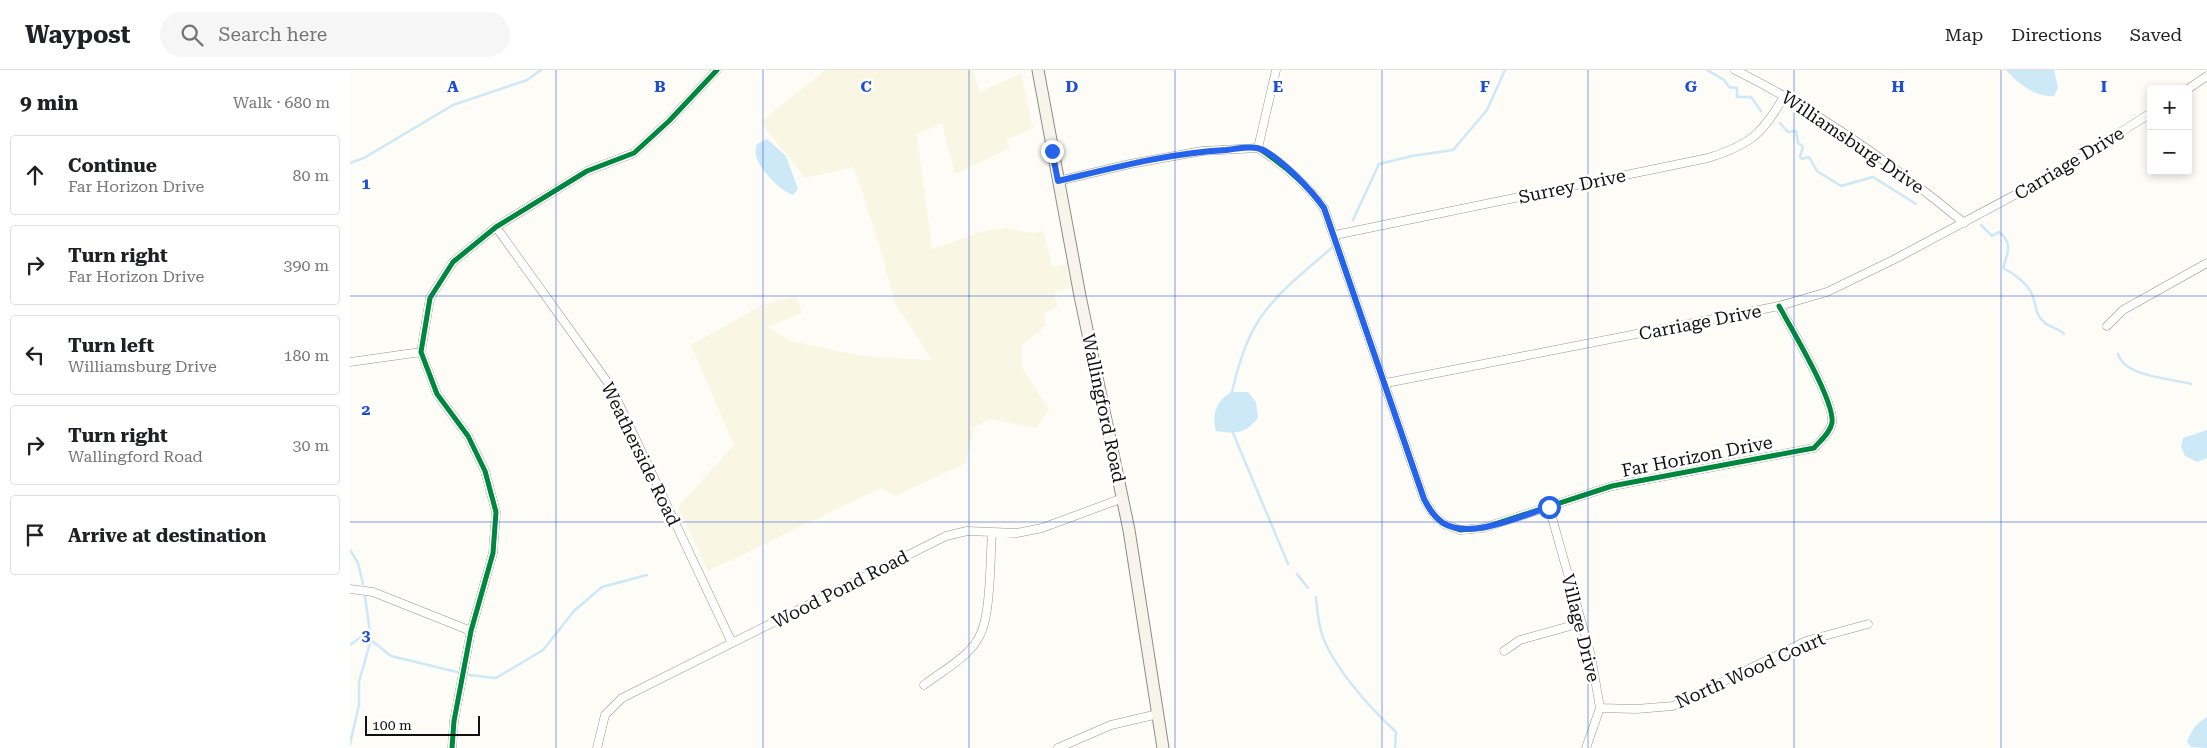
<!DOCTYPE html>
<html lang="en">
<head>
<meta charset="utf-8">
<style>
	:root { --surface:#fff; --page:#f6f6f6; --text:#202124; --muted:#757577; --line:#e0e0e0 }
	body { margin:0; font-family:"Roboto Serif",serif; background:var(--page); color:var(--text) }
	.controls { position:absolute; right:15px; top:15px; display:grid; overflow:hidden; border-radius:5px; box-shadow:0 2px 8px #0003 }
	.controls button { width:45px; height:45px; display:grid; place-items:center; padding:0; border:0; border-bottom:1px solid var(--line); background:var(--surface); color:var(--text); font:25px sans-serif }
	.scale { position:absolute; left:15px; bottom:12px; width:115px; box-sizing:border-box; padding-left:5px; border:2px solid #111; border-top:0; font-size:14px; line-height:18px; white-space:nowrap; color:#111; -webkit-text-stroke:4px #fff; paint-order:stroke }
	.stop { position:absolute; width:15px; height:15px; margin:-11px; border:4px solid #2563eb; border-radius:50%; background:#fff }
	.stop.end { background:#2563eb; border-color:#fff; box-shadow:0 1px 5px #0008 }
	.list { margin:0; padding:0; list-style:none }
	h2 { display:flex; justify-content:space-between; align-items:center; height:65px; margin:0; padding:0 20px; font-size:21px }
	h2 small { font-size:16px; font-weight:400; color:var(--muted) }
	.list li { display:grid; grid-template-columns:32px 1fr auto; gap:15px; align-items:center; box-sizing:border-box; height:80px; margin:0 10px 10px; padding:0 10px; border:1px solid var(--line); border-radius:5px }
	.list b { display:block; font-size:19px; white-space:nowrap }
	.list p { margin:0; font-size:16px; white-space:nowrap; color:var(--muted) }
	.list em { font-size:16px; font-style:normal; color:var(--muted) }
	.icon { flex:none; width:28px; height:28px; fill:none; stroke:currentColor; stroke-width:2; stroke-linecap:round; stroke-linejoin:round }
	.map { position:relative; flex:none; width:1857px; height:678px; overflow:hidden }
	header { display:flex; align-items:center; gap:30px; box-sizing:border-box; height:70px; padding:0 25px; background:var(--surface); border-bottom:1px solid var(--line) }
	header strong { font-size:24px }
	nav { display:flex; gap:28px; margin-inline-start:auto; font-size:18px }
	.search { width:350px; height:45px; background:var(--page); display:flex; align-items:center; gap:12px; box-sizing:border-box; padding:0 18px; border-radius:28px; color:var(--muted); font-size:19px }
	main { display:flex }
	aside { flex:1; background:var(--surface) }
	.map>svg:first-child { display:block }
	.farmland { fill:#f9f7e4 }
	.water { fill:#cde8f7 }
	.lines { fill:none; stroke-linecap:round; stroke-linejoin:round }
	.stream { stroke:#cde8f7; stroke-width:2.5 }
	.street-casing { stroke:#979795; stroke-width:9 }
	.secondary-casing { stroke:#8e8d8b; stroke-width:13 }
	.street { stroke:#fffffe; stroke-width:8 }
	.secondary { stroke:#f6f4eb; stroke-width:11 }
	.cycleway-casing { stroke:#fff; stroke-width:8 }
	.cycleway { stroke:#00873e; stroke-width:5 }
	.route { stroke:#2563eb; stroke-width:6 }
	.grid { fill:none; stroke:#1d4ed8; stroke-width:1; stroke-opacity:0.55 }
	.labels { text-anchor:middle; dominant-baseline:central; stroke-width:5; stroke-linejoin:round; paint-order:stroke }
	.street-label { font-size:18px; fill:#111; stroke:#fff }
	.grid-label { font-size:16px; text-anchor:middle; font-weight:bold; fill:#1d4ed8; stroke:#fff; stroke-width:5; stroke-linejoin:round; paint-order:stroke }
</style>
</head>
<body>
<header>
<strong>Waypost</strong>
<div class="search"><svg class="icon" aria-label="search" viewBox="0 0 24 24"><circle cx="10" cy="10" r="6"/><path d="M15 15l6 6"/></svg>Search here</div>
<nav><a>Map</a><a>Directions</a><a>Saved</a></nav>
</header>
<main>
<aside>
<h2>9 min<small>Walk · 680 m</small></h2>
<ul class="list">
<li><svg class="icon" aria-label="ahead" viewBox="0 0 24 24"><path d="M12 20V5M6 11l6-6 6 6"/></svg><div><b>Continue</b><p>Far Horizon Drive</p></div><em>80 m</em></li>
<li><svg class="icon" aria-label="right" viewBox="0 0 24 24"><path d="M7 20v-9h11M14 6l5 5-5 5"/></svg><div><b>Turn right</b><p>Far Horizon Drive</p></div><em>390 m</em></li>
<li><svg class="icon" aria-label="left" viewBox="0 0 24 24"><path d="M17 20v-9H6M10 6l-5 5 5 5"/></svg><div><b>Turn left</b><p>Williamsburg Drive</p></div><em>180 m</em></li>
<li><svg class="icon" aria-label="right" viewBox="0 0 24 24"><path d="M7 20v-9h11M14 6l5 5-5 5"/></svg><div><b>Turn right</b><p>Wallingford Road</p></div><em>30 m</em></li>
<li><svg class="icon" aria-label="arrive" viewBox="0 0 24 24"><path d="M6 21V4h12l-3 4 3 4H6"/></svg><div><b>Arrive at destination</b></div></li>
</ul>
</aside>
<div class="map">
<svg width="1857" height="678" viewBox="0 0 1857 678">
	<rect width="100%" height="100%" fill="#fdfcf7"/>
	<path class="farmland" d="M475 0H623L630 22 671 3 683 58 657 70 660 78 605 104 592 53 567 64 582 179 634 161 657 158 680 163 694 161 702 197 716 194 721 217 704 223 708 236 694 243 696 255 672 275V297L699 340 686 358 641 349 624 357 616 393 545 426 531 418 358 501 328 437 384 375 341 275 412 235 446 226 452 243 418 257 440 271 512 286 582 290 545 233 532 184 504 97 455 108 410 52Z"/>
	<path class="water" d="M1656 0H1704L1708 18 1704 26C1687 28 1667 13 1656 0Z
		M417 69 436 86 448 119 443 125C431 122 409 99 406 86 405 82 406 78 407 74Z
		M882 322H898L906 332 908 348C895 364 886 364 866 361 861 345 867 329 882 322Z
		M1857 360V388L1847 392 1835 386 1831 377 1833 368Z
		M1857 647V678L1841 677 1837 672C1841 660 1847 653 1857 647Z"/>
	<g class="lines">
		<path class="stream" d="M1357 0 1374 10 1379 17 1387 18V27H1401L1411 41
			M1430 53 1438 62 1446 61 1448 73 1453 77 1450 86 1452 89 1459 87 1467 101 1491 116 1523 107 1566 134
			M0 93 14 88 103 35 177 10 191 0
			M1003 150 1029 94 1062 86 1103 80 1137 40 1155 0
			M1631 155 1642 166 1649 162C1663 172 1658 183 1653 198 1663 203 1677 213 1682 224 1686 233 1685 245 1694 252 1700 258 1709 258 1714 264
			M1768 284C1775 307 1820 308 1841 314
			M882 322C888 295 899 261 916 240 936 215 961 196 984 176
			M883 363 938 494
			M0 480 8 493 13 514
			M947 504 958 518
			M966 527C967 538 968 550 971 561 980 594 1021 639 1046 662L1045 678
			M21 570 41 586 107 602
			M0 575 19 561
			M119 605 146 608 193 580 224 541 252 517 297 505
			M0 674 9 635V612L21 569 15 527"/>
		<defs>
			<path id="street" d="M1385 0C1468 41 1543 94 1614 153
				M1838 19 1857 6
				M908 78C934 95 956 113 974 138L1074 429 1083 444 1094 454 1110 460 1133 458 1262 416 1464 378C1471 370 1480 363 1482 353 1485 331 1441 258 1429 236
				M908 78 926 0
				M708 111 780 94 852 81 908 78
				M146 157 261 317 382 573
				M985 165 1358 88C1402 74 1412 64 1435 25
				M1757 256 1773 240 1857 193
				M0 292 71 282
				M1036 313 1429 236 1477 222 1545 189 1704 104 1801 43
				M1199 437 1241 586 1250 638 1236 678
				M0 519 23 522 121 561
				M1154 581 1170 570 1231 553
				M574 615C592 601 618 588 629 567 641 547 640 489 642 463
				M1250 638 1286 639 1323 636 1456 571 1518 554
				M102 678 104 651 121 561 143 483 146 442 135 401 118 366 87 324 71 282 80 228 103 192 146 157 237 101 284 83 319 51 367 0
				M247 678 255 645 272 628 596 466 617 461 667 463 692 458 773 428
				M708 678 761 655 808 644"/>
			<path id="secondary" d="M688 0 730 226 779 460 813 678"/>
		</defs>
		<use href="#street" class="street-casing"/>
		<use href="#secondary" class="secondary-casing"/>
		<use href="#street" class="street"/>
		<use href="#secondary" class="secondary"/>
		<defs>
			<path id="cycleway" d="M908 78C934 95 956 113 974 138L1074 429 1083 444 1094 454 1110 460 1133 458 1262 416 1464 378C1471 370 1480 363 1482 353 1485 331 1441 258 1429 236
				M102 678 104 651 121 561 143 483 146 442 135 401 118 366 87 324 71 282 80 228 103 192 146 157 237 101 284 83 319 51 367 0"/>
		</defs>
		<use href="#cycleway" class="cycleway-casing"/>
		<use href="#cycleway" class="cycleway"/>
	</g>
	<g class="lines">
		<path class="route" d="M702 81 708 111C763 98 819 83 876 80 886 79 898 76 907 78 926 82 963 122 974 138L1074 429C1079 439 1084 447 1093 453 1120 470 1171 446 1199 437"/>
	</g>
	<path class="grid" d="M206 0V678M413 0V678M619 0V678M825 0V678M1032 0V678M1238 0V678M1444 0V678M1651 0V678M0 226H1857M0 452H1857"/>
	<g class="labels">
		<g class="street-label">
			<text transform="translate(1503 72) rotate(34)">Williamsburg Drive</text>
			<text transform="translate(1719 93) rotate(-31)">Carriage Drive</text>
			<text transform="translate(1222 116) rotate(-12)">Surrey Drive</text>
			<text transform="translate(1350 252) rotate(-11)">Carriage Drive</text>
			<text transform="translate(754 338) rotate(78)">Wallingford Road</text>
			<text transform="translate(291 384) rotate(64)">Weatherside Road</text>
			<text transform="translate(1347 386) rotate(-11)">Far Horizon Drive</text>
			<text transform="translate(490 519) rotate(-27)">Wood Pond Road</text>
			<text transform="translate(1231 558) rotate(76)">Village Drive</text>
			<text transform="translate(1400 600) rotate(-24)">North Wood Court</text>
		</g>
	</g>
	<g class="grid-label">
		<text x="103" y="22">A</text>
		<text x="310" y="22">B</text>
		<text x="516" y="22">C</text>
		<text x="722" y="22">D</text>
		<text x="928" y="22">E</text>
		<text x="1135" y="22">F</text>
		<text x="1341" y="22">G</text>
		<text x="1548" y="22">H</text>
		<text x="1754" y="22">I</text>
		<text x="16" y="119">1</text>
		<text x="16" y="345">2</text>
		<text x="16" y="571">3</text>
	</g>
</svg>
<div class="controls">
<button>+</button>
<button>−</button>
</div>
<div class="scale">100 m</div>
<div class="stop" style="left:1199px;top:437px"></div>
<div class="stop end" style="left:702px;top:81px"></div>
</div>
</main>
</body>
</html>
